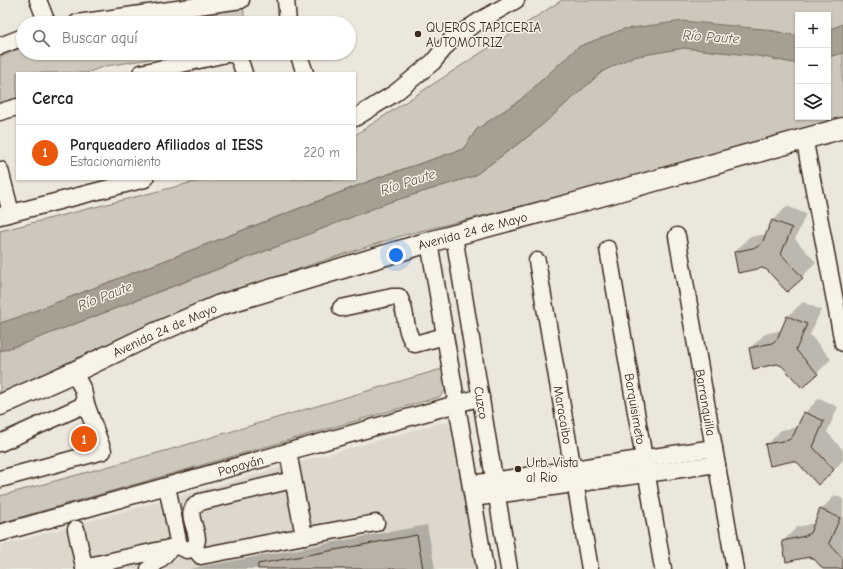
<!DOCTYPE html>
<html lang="es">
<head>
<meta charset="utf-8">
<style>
	:root { --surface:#fff; --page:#f2f2f2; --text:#202124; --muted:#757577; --line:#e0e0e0; --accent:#ea580c }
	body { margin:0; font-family:"Comic Neue",sans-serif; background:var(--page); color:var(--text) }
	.controls { position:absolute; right:12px; top:12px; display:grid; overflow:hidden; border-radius:0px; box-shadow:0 1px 3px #0004 }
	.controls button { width:36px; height:36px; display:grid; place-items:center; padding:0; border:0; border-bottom:1px solid var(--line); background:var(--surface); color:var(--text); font:20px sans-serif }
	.you { position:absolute; left:396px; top:255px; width:14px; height:14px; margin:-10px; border:3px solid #fff; border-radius:50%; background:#1a73e8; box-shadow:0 0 0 6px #1a73e833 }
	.badge { display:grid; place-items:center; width:26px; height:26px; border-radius:50%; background:var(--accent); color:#fff; font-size:13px; font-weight:700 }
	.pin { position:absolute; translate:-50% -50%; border:2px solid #fff; box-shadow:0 1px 4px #0006 }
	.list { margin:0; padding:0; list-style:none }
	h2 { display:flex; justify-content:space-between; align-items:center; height:52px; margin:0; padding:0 16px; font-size:17px }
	h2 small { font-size:13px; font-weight:400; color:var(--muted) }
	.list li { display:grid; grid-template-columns:26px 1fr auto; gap:12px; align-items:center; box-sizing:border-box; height:56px; padding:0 16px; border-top:1px solid var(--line) }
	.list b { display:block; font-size:15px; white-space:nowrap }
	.list p { margin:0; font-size:13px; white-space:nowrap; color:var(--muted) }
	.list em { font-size:13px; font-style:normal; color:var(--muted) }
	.icon { flex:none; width:22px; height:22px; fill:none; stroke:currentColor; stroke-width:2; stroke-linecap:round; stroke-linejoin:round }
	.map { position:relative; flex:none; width:843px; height:569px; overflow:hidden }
	.search { position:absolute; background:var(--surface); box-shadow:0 1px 3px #0004; left:16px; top:16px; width:340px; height:44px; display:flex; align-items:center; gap:10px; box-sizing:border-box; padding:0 14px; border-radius:22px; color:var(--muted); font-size:15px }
	.panel { position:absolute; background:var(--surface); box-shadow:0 1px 3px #0004; left:16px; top:72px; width:340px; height:108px; border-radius:0px }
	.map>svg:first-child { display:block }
	.built { fill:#ddd7cc }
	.green { fill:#cec8bc; stroke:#84796d }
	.water { fill:#a89f93; stroke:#7c7064 }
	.shadow { fill:#0003 }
	.building { fill:#bab2a7; stroke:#3b2a1e }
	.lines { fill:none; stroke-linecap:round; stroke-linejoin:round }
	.minor-casing { stroke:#3b2a1e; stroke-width:19 }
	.major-casing { stroke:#3b2a1e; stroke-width:23 }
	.minor { stroke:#f7f3e8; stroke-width:16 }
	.major { stroke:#f7f3e8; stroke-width:20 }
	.poi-dot { fill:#3b2a1e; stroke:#f7f3e8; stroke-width:1.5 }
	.labels { text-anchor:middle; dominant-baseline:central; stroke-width:3; stroke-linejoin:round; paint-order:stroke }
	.poi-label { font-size:13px; fill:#3b2a1e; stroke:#f7f3e8; text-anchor:start }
	.street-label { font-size:13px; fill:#3b2a1e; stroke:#f7f3e8 }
	.water-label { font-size:14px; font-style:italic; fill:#615347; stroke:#f7f3e8 }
</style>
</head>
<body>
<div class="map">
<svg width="843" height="569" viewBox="0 0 843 569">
	<rect width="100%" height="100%" fill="#ece7dc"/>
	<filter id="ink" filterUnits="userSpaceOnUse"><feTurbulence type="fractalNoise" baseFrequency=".025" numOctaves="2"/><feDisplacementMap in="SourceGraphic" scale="8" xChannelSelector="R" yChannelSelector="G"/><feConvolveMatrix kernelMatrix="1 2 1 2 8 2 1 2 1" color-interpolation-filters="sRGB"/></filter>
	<g filter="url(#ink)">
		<path class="built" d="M440 423H448L452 429 477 569H0V546Z"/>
		<path class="green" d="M562 0H843V24L828 30V15H798V36L763 29H624L578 47 520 100 477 129 463 149 382 176 19 317 0 323V231L206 179H355V135Z
			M243 4 245 23H139Z
			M23 47V53H188L106 66 86 73H17V98L0 104V57Z
			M684 48 759 56 798 64V117H828V57L843 53V117L638 178 404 235 310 265 219 297 90 352 0 394V351L28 342 284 244 387 203 474 176 533 133 603 71 632 57Z
			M438 370H444C446 382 450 389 439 397L0 523V496L172 449Z"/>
		<path class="water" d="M683 21 763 29 798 36V64L759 56 684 48 632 57 603 71 533 133 474 176 387 203 284 244 230 264 28 342 0 351V323L19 317 378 178 463 149 477 129 520 100 578 47 624 29Z
			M843 24V53L828 57V30Z"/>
		<path class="shadow" d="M787 206 806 214 795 239 816 262 802 277 767 269 735 252 749 237 767 234 773 220Z
			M803 302 821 310 810 335 831 359 817 373 783 366 750 348 765 334 782 330 788 316Z
			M819 398 838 407 827 432 843 450V460L834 470 799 462 767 445 781 430 799 427 805 413Z
			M835 495 843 499V569H825L815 559 783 541 797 527 815 523 821 510Z
			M427 525 435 569H189Z"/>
		<path class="building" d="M772 220 792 228 781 254 803 278 787 292 767 270 762 268 738 273 734 252 757 247 762 243Z
			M787 316 807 324 796 350 818 374 802 388 782 366 777 364 753 369 749 348 772 343 777 339Z
			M804 412 824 421 813 447 834 470 818 485 798 463 793 461 770 466 765 444 789 440 793 436Z
			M820 509 840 518 829 543 843 559V569H823L815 560 809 557 786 562 782 541 805 536 810 533Z
			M417 535 423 569H258V564Z"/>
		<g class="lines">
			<defs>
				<g id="minor">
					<path d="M38 0 47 23"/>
					<path d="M286 0 288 23"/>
					<path d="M77 23 241 0"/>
					<path d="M0 46 23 37"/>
					<path d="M298 53 305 73"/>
					<path d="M141 73 226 54C240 53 240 62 244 73"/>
					<path d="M0 112 17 107"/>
					<path d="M355 118 395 93 433 62 452 39 481 20 516 0"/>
					<path d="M804 137 843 343"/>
					<path d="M0 170 11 213"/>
					<path d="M0 216 145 179"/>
					<path id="s1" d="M454 236 509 569"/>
					<path id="s2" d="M677 236 735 569"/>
					<path d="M429 242 485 569"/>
					<path id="s3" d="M608 249 663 569"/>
					<path id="s4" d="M537 261 590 569"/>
					<path d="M341 308 392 297H399C408 311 403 332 415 344L445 336"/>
					<path d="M0 443 86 404"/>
					<path d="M288 452 304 536 376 523"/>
					<path d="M0 479 103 451 86 404 83 390 74 372"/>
					<path d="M471 484 714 448"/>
					<path d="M167 486 179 546 187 550 194 548C195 546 197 542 197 539 196 524 183 511 200 502L284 482"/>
					<path d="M473 498 717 464"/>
					<path d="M76 529 84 567"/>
					<path id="s5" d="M0 533 481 397"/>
					<path d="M194 548 201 556 304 536"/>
					<path d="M84 569V567L179 546"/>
					<path d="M149 569C156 562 165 557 170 548"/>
				</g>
				<g id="major">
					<path id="s6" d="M0 405 74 372 151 335 220 305 429 242 579 202 843 128"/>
				</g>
			</defs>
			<use href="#minor" class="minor-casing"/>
			<use href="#major" class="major-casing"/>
			<use href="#minor" class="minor"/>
			<use href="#major" class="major"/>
		</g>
	</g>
	<g class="poi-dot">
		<circle cx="418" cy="34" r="4"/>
		<circle cx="518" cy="469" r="4"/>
	</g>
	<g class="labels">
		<g class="poi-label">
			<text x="426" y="27">QUEROS TAPICERIA<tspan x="426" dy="15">AUTOMOTRIZ</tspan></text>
			<text x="526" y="462">Urb. Vista<tspan x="526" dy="15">al Rio</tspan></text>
		</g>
		<g class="street-label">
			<text stroke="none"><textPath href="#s6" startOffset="505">Avenida 24 de Mayo</textPath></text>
			<text stroke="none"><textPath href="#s6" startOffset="181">Avenida 24 de Mayo</textPath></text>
			<text stroke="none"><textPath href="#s1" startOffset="169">Cuzco</textPath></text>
			<text stroke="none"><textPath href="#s2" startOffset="169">Barranquilla</textPath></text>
			<text stroke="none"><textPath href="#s3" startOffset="162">Barquisimeto</textPath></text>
			<text stroke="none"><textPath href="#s4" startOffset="156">Maracaibo</textPath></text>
			<text stroke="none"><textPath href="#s5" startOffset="250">Popayán</textPath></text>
		</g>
		<g class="water-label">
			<text transform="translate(711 37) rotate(4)">Río Paute</text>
			<text transform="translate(408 182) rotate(-18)">Río Paute</text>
			<text transform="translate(105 296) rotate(-21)">Río Paute</text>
		</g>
	</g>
</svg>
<div class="controls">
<button>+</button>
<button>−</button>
<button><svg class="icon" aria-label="layers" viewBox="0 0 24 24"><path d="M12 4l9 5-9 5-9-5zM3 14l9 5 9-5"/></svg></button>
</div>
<div class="you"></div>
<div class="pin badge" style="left:84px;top:439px">1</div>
<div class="search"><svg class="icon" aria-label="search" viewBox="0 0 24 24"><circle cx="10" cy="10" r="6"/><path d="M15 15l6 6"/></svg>Buscar aquí</div>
<section class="panel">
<h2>Cerca<small></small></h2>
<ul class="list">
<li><span class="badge">1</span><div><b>Parqueadero Afiliados al IESS</b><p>Estacionamiento</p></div><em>220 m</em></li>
</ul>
</section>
</div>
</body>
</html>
